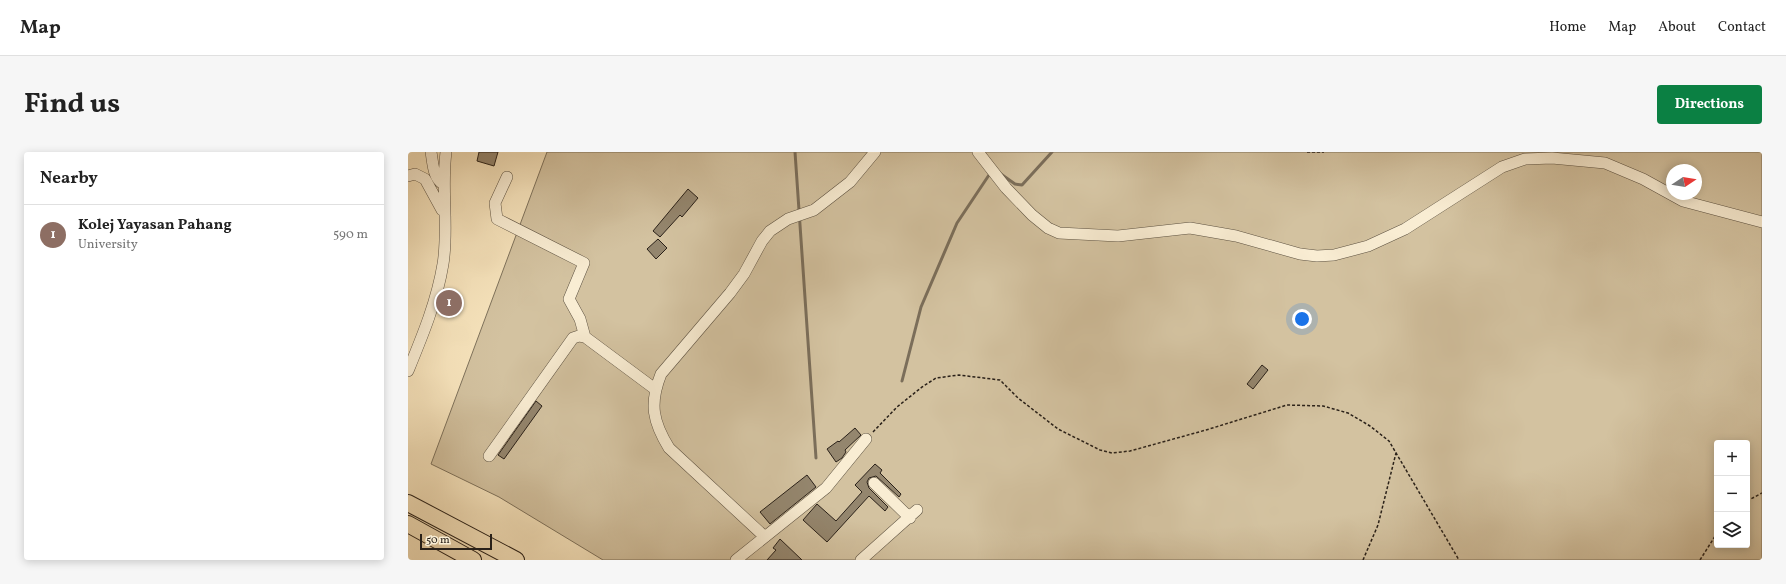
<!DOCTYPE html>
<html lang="en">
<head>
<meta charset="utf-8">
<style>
	:root { --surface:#fff; --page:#f6f6f6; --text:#222; --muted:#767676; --line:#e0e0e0; --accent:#0b8043 }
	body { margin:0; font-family:Vollkorn,serif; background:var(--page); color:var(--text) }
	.controls { position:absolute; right:12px; bottom:12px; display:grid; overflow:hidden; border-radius:4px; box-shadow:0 2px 10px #0003 }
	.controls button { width:36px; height:36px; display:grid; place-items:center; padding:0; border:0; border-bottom:1px solid var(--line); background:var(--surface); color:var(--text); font:20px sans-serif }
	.compass { position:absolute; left:1258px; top:12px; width:36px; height:36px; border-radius:50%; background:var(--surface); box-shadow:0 2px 10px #0003; rotate:78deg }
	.scale { position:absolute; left:12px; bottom:10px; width:72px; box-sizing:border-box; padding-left:4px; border:2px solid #2a2119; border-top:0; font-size:11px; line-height:14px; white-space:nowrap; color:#2a2119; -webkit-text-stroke:3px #f9edd3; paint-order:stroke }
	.you { position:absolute; left:894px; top:167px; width:14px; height:14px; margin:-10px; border:3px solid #fff; border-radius:50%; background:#1a73e8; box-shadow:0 0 0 6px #1a73e833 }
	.badge { display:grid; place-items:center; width:26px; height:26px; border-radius:50%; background:var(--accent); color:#fff; font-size:13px; font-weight:700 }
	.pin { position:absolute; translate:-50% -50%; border:2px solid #fff; box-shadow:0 1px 4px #0006 }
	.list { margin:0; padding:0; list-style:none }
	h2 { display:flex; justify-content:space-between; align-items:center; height:52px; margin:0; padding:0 16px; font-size:17px }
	h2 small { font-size:13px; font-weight:400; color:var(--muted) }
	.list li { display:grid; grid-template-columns:26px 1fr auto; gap:12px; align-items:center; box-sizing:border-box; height:60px; padding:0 16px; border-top:1px solid var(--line) }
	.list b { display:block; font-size:15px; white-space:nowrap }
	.list p { margin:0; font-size:13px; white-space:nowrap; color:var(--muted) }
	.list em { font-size:13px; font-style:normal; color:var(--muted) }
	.icon { flex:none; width:22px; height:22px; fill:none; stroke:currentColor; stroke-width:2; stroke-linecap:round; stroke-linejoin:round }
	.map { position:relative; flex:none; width:1354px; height:408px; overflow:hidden; border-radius:4px }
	header { display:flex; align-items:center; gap:24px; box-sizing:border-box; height:56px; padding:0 20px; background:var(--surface); border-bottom:1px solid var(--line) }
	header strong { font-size:19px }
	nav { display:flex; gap:22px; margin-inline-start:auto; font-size:14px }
	.intro { display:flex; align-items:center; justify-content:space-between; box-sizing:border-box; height:96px; padding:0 24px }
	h1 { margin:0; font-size:28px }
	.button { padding:10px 18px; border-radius:4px; background:var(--accent); color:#fff; font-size:14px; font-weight:700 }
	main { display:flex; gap:24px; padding:0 24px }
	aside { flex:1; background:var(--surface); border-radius:4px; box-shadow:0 2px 10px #0003 }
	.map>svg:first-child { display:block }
	.green { fill:#d3c2a0; stroke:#7e725c; fill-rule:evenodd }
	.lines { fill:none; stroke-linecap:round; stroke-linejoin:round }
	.stream { stroke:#7b6e5a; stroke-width:3 }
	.building { fill:#94866e; stroke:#2a2119 }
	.minor-casing { stroke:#5d5242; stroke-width:12 }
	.highway-casing { stroke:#2a2119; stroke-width:18 }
	.path { stroke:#2a2119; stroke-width:1.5; stroke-dasharray:3 2; stroke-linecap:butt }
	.minor { stroke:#f9edd3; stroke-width:11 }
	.highway { stroke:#f6e3bc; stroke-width:16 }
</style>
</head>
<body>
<header>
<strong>Map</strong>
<nav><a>Home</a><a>Map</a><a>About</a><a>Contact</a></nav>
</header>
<div class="intro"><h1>Find us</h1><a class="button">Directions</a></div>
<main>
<aside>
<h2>Nearby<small></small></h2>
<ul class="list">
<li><span class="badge" style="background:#8d6e63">1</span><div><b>Kolej Yayasan Pahang</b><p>University</p></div><em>590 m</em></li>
</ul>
</aside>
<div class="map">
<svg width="1354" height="408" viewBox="0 0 1354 408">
	<rect width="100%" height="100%" fill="#f6e3bc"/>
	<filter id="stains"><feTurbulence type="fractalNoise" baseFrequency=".005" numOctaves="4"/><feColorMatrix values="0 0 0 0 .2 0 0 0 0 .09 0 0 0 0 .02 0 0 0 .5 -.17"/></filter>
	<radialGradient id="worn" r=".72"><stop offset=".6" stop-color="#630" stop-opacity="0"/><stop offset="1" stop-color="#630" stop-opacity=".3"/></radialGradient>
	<path class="green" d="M139 0H1354V408H195L91 345 23 312ZM1264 18H1288V42H1264ZM1309 291H1339V393H1309Z"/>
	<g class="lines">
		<path class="stream" d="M387 0 408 306
			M590 20 607 32 614 33 644 0
			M494 229 513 155 549 71 581 23 585 22"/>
	</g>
	<path class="building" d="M71 0H90L86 14 69 9Z
		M280 37 290 46 274 65 272 63 252 85 245 79Z
		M250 87 259 96 248 107 239 97Z
		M854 213 860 218 845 237 839 232Z
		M128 249 134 254 96 307 90 303Z
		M447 276 453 283 437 298 438 300 434 306 428 310 419 297 430 289 431 290Z
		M467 312 474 318 472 321 493 342 491 345 468 324 461 326 459 330 461 336 480 355 477 359 461 344 419 390 395 368 409 352 428 369 454 340 447 333Z
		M399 323 408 335 362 372 352 360Z
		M372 387 394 408H359L368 398 365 396Z"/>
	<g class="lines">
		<defs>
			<path id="minor" d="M23 0C25 11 25 26 35 32
				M570 0 598 36 624 63 640 76 651 81 710 84 782 76 828 84 892 102 909 104 926 103 960 94 997 77 1094 15 1117 7 1144 6 1197 11 1235 27 1275 49 1354 70
				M0 24 7 22 17 27 34 58
				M99 25 87 51 89 67 176 111 161 147 172 167 177 185
				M0 219C14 185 29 149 35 112 41 76 33 38 38 0
				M81 304 165 186 171 184 177 185 247 237
				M466 331 502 366
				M357 385 261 296C245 270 241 252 253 222L322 141 336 122 354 89 362 79 380 67 406 58 442 30 467 0
				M328 408 418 336 458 287
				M453 408 509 358"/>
			<path id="highway" d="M0 351 108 408
				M0 372 65 408"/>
		</defs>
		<use href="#minor" class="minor-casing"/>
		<use href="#highway" class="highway-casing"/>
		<path class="path" d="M899 0H916
			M465 280 489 255 514 235 528 226 551 223 592 228 610 246 650 277 692 298 704 301 722 299 798 278 879 253 915 254 940 261 962 274 981 289 1051 408
			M1339 349 1354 341
			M955 408 970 373 988 301
			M1292 408 1309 381"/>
		<use href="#minor" class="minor"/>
		<use href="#highway" class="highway"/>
	</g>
	<rect width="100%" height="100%" filter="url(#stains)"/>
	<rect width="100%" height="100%" fill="url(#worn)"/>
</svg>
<div class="controls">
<button>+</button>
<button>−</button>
<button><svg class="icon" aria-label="layers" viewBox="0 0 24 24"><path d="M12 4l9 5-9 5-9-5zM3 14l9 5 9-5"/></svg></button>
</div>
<svg class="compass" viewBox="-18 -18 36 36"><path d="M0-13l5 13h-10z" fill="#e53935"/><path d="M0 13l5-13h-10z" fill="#767676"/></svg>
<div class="scale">50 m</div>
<div class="you"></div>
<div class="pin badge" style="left:41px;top:151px;background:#8d6e63">1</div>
</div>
</main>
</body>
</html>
